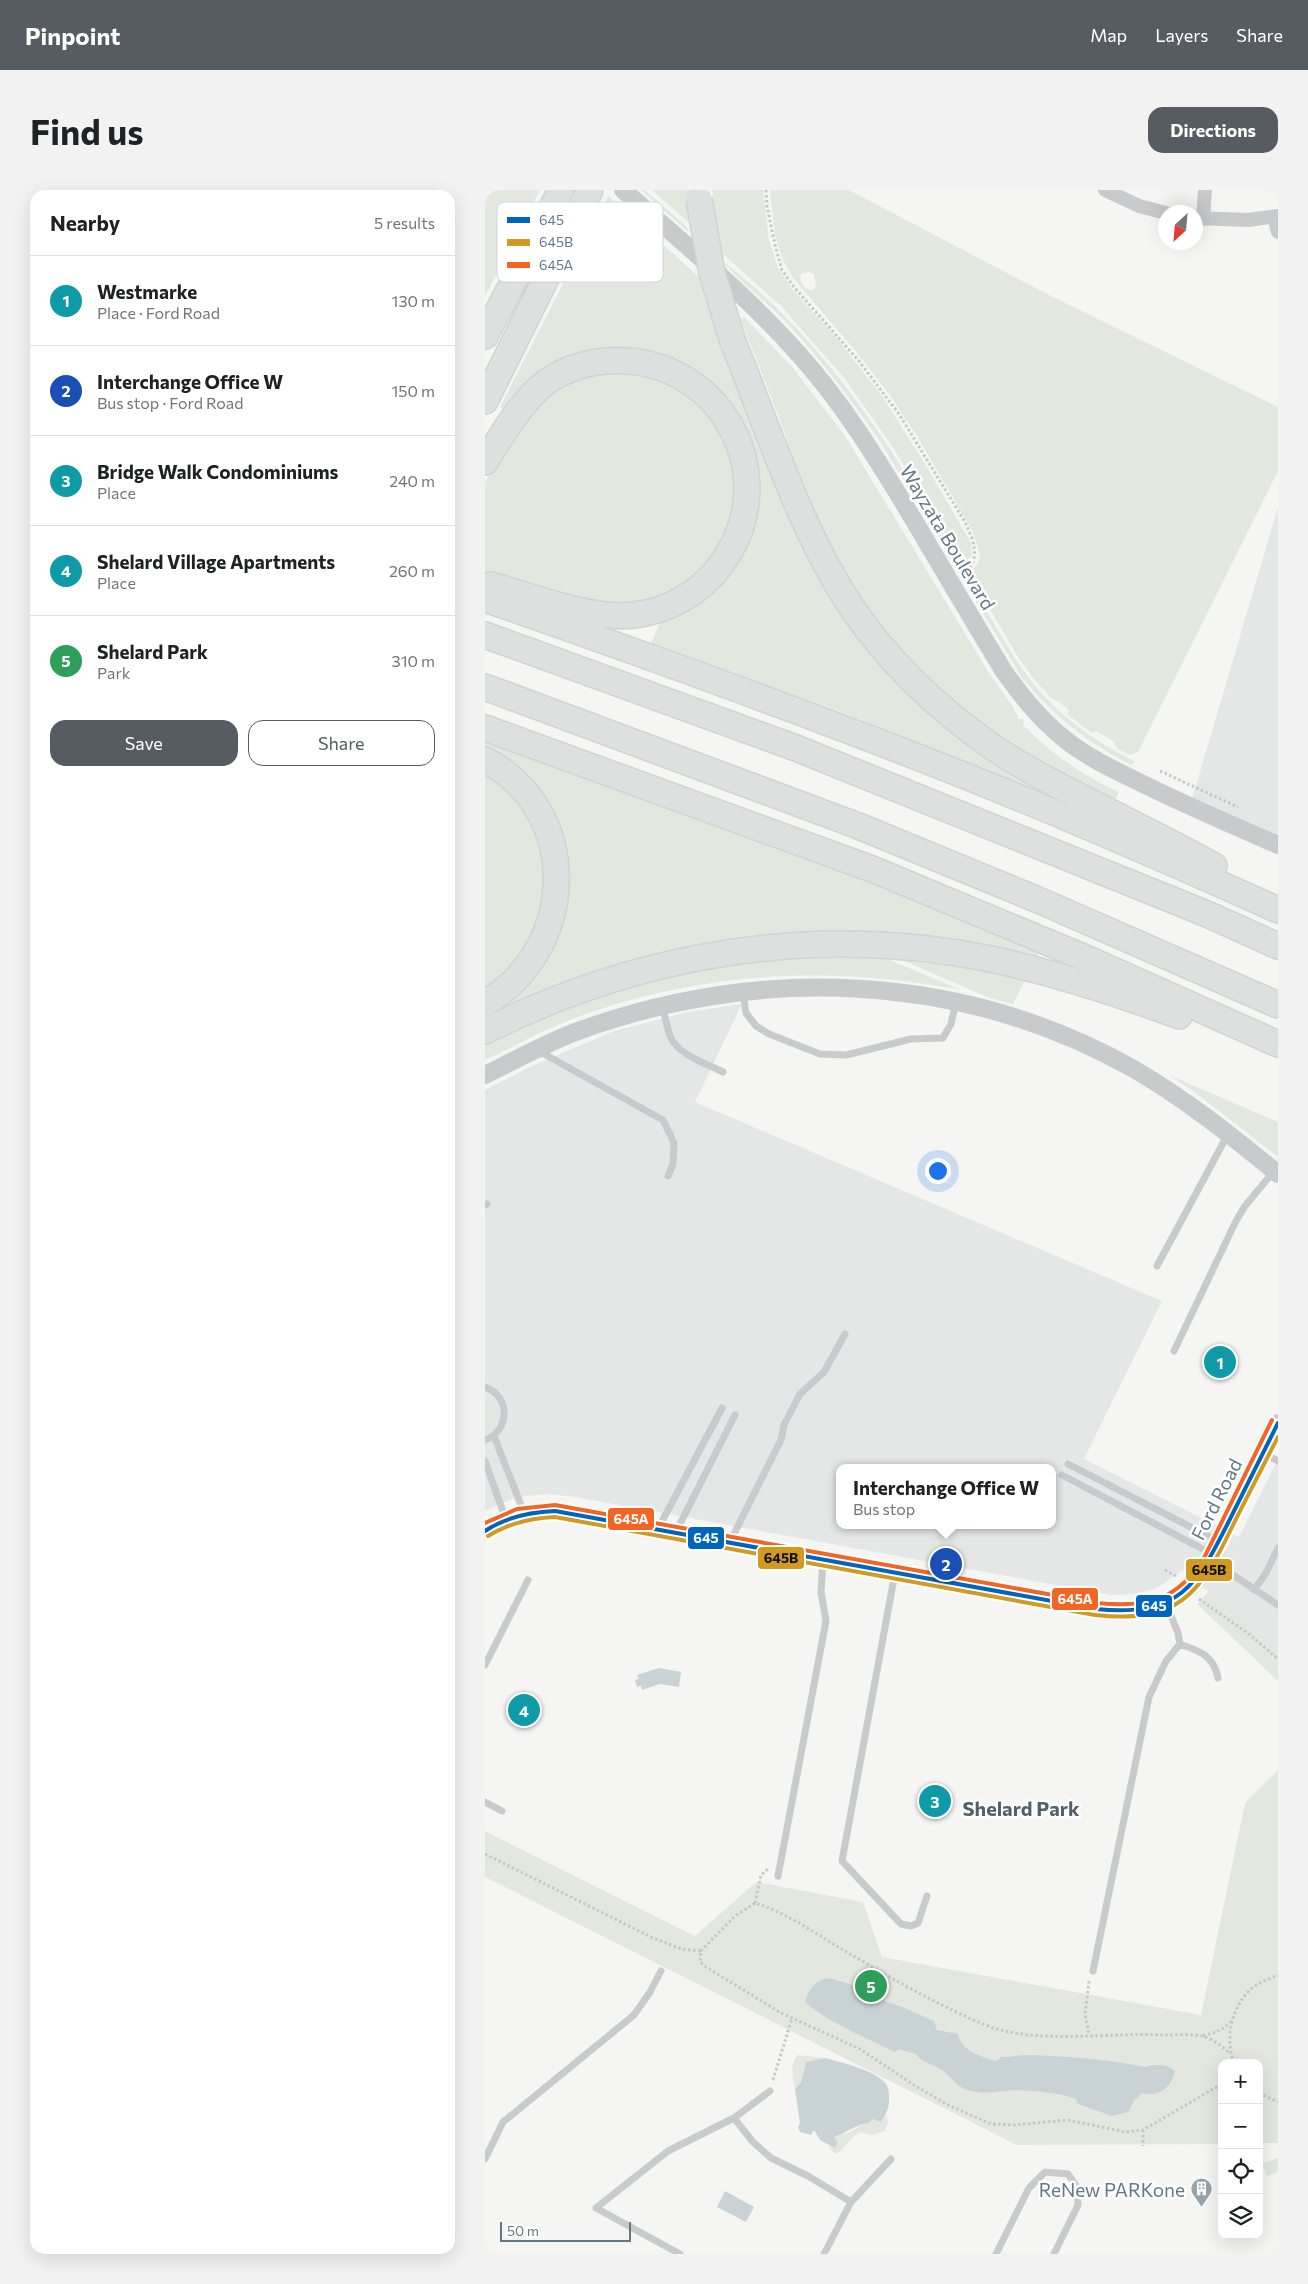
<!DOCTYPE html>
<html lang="en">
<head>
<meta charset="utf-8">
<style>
	:root { --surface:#fff; --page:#f2f2f2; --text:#202124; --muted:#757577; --line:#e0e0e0; --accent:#565c61 }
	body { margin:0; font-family:Commissioner,sans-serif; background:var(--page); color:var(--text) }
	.controls { position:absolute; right:15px; bottom:15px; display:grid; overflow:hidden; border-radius:10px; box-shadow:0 5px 20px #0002 }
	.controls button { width:45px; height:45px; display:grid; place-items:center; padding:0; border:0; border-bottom:1px solid var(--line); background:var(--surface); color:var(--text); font:25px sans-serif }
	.compass { position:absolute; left:673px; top:15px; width:45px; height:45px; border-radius:50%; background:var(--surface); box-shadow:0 5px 20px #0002; rotate:206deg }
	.scale { position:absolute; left:15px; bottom:12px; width:131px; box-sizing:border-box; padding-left:5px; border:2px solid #647884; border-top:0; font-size:14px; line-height:18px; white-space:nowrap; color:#647884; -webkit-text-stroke:4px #fff; paint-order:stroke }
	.you { position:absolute; left:452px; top:980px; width:18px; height:18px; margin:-12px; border:4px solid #fff; border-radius:50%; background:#1a73e8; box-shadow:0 0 0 8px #1a73e833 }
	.badge { display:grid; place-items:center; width:32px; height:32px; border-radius:50%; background:var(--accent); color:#fff; font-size:16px; font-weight:700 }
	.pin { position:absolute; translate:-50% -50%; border:2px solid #fff; box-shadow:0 1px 5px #0006 }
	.popup { position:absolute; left:351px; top:1274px; width:220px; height:65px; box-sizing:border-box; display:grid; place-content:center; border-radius:10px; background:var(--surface); filter:drop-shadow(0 1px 4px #0005); font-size:16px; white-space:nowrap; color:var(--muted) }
	.popup b { font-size:19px; color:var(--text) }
	.popup::after { content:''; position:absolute; left:50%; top:100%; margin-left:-10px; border:10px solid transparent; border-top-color:var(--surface) }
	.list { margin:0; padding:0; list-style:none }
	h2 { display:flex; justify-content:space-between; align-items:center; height:65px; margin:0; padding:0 20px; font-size:21px }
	h2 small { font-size:16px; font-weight:400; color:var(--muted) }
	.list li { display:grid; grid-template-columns:32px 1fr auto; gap:15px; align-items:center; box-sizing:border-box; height:90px; padding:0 20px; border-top:1px solid var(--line) }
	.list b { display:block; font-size:19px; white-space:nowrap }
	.list p { margin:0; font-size:16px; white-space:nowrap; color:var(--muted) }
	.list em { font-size:16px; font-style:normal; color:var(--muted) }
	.actions { display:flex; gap:10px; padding:15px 20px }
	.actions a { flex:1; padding:11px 0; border:1px solid var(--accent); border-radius:15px; text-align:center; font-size:18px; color:var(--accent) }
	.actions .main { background:var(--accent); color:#fff }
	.icon { flex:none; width:28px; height:28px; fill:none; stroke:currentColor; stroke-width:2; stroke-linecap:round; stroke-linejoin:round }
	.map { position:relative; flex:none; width:793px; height:2064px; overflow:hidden; border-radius:15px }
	header { display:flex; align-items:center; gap:30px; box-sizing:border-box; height:70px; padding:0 25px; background:var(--accent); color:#fff }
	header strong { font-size:24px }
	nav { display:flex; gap:28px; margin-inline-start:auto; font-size:18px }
	.intro { display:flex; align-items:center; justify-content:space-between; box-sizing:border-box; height:120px; padding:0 30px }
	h1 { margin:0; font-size:35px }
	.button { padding:12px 22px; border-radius:15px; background:var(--accent); color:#fff; font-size:18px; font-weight:700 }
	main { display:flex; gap:30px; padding:0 30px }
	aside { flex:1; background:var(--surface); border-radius:15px; box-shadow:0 5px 20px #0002 }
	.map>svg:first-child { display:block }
	.built { fill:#e5e6e6; fill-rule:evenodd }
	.green { fill:#e4e7e0; fill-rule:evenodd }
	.water { fill:#c9d3d5 }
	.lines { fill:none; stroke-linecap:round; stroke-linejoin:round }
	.motorway-casing { stroke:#d2d3d3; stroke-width:28 }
	.path { stroke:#c6c8c8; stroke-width:3; stroke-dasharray:2.5 2.5; stroke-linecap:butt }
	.service { stroke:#c9cacb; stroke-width:7 }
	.minor { stroke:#c9cacb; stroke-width:14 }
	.tertiary { stroke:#c9cacb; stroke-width:18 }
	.motorway { stroke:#dedfdf; stroke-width:25 }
	.motorway-bridge-casing { stroke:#d2d3d3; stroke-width:28; stroke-linecap:butt }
	.motorway-bridge { stroke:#dedfdf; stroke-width:25 }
	.bus-1-casing { stroke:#fff; stroke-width:8 }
	.bus-2-casing { stroke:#fff; stroke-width:8 }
	.bus-3-casing { stroke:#fff; stroke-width:8 }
	.bus-1 { stroke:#0065bd; stroke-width:4 }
	.bus-2 { stroke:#d29a21; stroke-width:4 }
	.bus-3 { stroke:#f26522; stroke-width:4 }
	.labels { text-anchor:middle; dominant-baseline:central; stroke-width:5; stroke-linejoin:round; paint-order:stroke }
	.street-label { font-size:19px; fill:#647884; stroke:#fff }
	.poi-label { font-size:19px; fill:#647884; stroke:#fff; text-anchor:end }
	.neighbourhood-label { font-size:20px; font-weight:bold; fill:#526169; stroke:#fff }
	.key { fill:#fff; stroke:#d0d6da; stroke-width:1 }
	.key-label { font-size:14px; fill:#647884 }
	.line-badge { stroke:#fff; stroke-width:2 }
	.badge-label { font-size:14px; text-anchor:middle; font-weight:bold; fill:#fff }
	.pale-badge-label { font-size:14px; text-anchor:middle; font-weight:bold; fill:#111 }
</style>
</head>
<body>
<header>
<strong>Pinpoint</strong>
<nav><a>Map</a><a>Layers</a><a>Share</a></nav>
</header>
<div class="intro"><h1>Find us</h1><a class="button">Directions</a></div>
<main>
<aside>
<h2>Nearby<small>5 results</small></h2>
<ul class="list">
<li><span class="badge" style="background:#0f9aa8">1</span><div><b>Westmarke</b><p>Place · Ford Road</p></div><em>130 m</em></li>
<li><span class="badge" style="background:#1a4fb4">2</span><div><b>Interchange Office W</b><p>Bus stop · Ford Road</p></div><em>150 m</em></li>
<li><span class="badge" style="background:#0f9aa8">3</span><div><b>Bridge Walk Condominiums</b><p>Place</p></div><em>240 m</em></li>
<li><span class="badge" style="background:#0f9aa8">4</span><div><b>Shelard Village Apartments</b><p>Place</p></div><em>260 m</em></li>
<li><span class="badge" style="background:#2e9e5b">5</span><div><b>Shelard Park</b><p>Park</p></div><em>310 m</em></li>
</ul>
<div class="actions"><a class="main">Save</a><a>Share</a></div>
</aside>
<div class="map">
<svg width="793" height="2064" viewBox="0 0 793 2064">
	<rect width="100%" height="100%" fill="#f5f5f3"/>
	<path class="built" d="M793 317V655L705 616Z
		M257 814 210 912 677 1111 599 1269 754 1347 793 1269V1458L697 1380 680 1393 669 1399 648 1404 626 1405 90 1307 64 1304 41 1306 29 1308 0 1321V900L47 876 129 841 203 822ZM355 1278H567V1335H355Z"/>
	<path class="green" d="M0 0H55L0 106Z
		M156 0H160L204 39 202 41Z
		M167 0H206L210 38Z
		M227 0H278L284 50 293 78 308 100 351 147 397 206 439 272 486 353 487 365 480 377 407 256 360 189 296 116 237 63Z
		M285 0H364L564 105 793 217V281L653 562 645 565 633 559 628 551 611 541 607 543 582 524 584 520 573 511 566 508 548 488 533 467 484 383 493 373 495 365 488 342 432 246 404 204 369 159 308 88 298 70 290 45ZM324 82 329 84 331 97 328 100C319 100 314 93 316 84Z
		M123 6 220 92 361 422 558 596 555 603 352 520 166 454 177 427 241 382 260 246 150 164 21 221 15 217Z
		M239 72C308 126 363 194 410 267 444 319 473 374 505 427 522 456 539 486 563 510 588 536 617 555 649 571L647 575C603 554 568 525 537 488L394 250C365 208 334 167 299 130 288 118 244 82 239 72Z
		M259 127 308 178 360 246 504 483 528 517 534 529H539L538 535C567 564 597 585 634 602L627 616 554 578 453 507 364 399 316 293 294 227 258 136 256 129Z
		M139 179 207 202 245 250 253 320 226 375 174 411 123 417 0 385V292L50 216 84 190Z
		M0 551 308 662 554 762 549 772 304 748 0 832V822L79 722 83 698 82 685 0 560Z
		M0 578 11 585 50 633 64 691 44 761 0 804Z
		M393 765 476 800C352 776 227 781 107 822 70 834 35 853 0 870V852L133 797 279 768Z
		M408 766 461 771 541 788 528 814 502 807Z
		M684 885 793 932V967L711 903Z
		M0 1208C13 1216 13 1232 0 1240Z
		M724 1401 793 1458V1491L712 1414Z
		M793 1580V1953H774V1873H737V1954L532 1955 0 1687V1641L210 1746 271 1692 378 1712 397 1767 716 1825 760 1613Z
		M313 1865 340 1868 321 1872 316 1892 310 1899C308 1887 304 1874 313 1865Z
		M401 1926 403 1932 400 1941 387 1945 375 1942C365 1948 361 1957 352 1964L346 1960 343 1954 350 1958 348 1947 363 1943 387 1929 396 1932Z
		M793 1968V1982L782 1986 777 1974Z"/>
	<path class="water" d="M174 1478 196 1482 194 1497 175 1494 157 1500 156 1496 152 1497 150 1490 154 1489 152 1485Z
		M345 1788 381 1799 397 1810 417 1817 449 1831 452 1840 473 1844C476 1861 498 1868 512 1871L516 1867C526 1867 534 1865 543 1865 582 1866 622 1869 660 1877 670 1874 682 1874 690 1881 687 1897 674 1908 657 1903L649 1911 643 1922 627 1926 593 1914 591 1909C576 1903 551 1901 534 1900 514 1900 493 1908 474 1896 468 1891 463 1884 457 1880 447 1873 438 1874 431 1864L414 1859 410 1862C379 1847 346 1834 320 1812 324 1798 331 1789 345 1788Z
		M340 1868C355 1872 399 1882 403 1898 404 1901 404 1906 404 1910 404 1918 401 1925 396 1932L387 1929 384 1933C373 1933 362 1943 349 1947L353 1953 350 1958 335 1950 329 1940 326 1945 315 1942 313 1937 315 1933 310 1899 316 1892 321 1872Z
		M240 2001 269 2017 261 2032 232 2017Z"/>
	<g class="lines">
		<defs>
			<path id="motorway" d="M0 146 76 0
				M248 152C284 240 313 335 365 415 403 472 453 519 509 558 537 577 568 593 598 608 642 631 686 652 729 676
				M0 211 105 0
				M0 272C15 248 32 219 53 199 71 182 97 173 121 171 233 162 303 286 235 376 215 403 183 421 149 425 106 430 49 407 6 395
				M0 409C167 467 334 527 498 593 597 633 695 676 793 720
				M0 445 311 558 722 724 793 756
				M0 497 371 635 551 709 793 815
				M0 538 387 679 603 769 793 854
				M0 570C98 621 92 760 0 813
				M0 841C157 762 333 734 506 769 570 783 633 803 694 826"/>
		</defs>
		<use href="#motorway" class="motorway-casing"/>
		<path class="path" d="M281 0 282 16 290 55 297 80 309 97 374 171 414 224 480 332 487 348C491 363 491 371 481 383
			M675 581 753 617
			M680 1380 693 1387
			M714 1409 764 1444 793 1469
			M0 1664 168 1748 197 1759 216 1761 215 1772 221 1777 296 1823 375 1859 432 1897 461 1914 506 1934 529 1935 583 1930 641 1942 658 1940 737 1894
			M270 1713 276 1685 283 1679
			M216 1761 250 1726 270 1713C300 1722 328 1742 355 1758 402 1786 457 1818 508 1838 564 1854 622 1842 679 1845 691 1845 705 1844 717 1846 728 1849 738 1857 746 1864
			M604 1791 600 1824 604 1844
			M718 1846C729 1843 739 1840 746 1831
			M749 1873C740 1849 746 1818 765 1800 773 1793 783 1789 793 1785
			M288 1890 307 1828
			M774 1903 793 1912
			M658 1940V1956"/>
		<path class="service" d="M258 804 261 823 271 836 284 844 335 864 361 865 426 849 458 848 466 834 471 812
			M178 818C180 827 182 837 185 846 193 865 220 873 238 882
			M52 860 178 930 189 953 188 974 183 986
			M0 1015 2 1014
			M672 1076 743 944
			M689 1161 751 1031 760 1016 789 981
			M0 1197C26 1206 25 1241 0 1250
			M9 1246 39 1323
			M778 1263 793 1271
			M0 1271 21 1330
			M583 1274 733 1351
			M577 1285 727 1364
			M173 1339 237 1218
			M191 1342 250 1225
			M245 1352 296 1250 299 1235 315 1204 339 1182 360 1144
			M724 1369 793 1415
			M410 1383 357 1671 416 1734 426 1736 433 1733 442 1706
			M769 1400 781 1383 793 1358
			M695 1454C715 1461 729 1466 733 1488
			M0 1475 43 1390
			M0 1612 17 1621
			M293 1686 341 1431 336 1402 338 1370
			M608 1781 664 1507 681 1471 695 1454 693 1443 681 1413
			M249 1928 285 1901
			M0 1969 18 1932 149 1825 165 1802 176 1781
			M195 2064 111 2018 183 1961 249 1928 268 1952 286 1968 323 1986 366 2012
			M339 2064 366 2012 406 1969
			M511 2064 544 1998 560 1982 583 1984 592 1997 593 2015 569 2064"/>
		<path class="minor" d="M620 0 654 16 681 23
			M789 27 793 42
			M711 28 763 30 793 26
			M718 29 720 0"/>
		<path class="tertiary" d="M138 0C196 51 258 102 310 160 356 210 392 269 427 327 457 378 487 429 518 480 536 506 556 531 582 551 604 568 629 580 654 592 700 615 747 635 793 655
			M0 885C30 870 61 853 93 841 276 775 475 782 647 878 699 908 747 946 793 984
			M0 1341C20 1326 46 1321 70 1321L611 1419C638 1422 668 1423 692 1407 721 1389 733 1351 748 1322 763 1292 778 1262 793 1233"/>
		<use href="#motorway" class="motorway"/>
		<defs>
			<path id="motorway-bridge" d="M214 9 227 83 248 152"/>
		</defs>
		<use href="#motorway-bridge" class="motorway-bridge-casing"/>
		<use href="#motorway-bridge" class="motorway-bridge"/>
		<defs>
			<path id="bus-1" d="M0 1341C21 1327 44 1322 70 1321L611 1419C695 1427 711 1397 745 1329 761 1297 777 1265 793 1233"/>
			<path id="bus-2" d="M3 1346C24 1333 45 1328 70 1327L610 1425C693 1434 715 1405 748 1335 763 1305 778 1276 793 1247"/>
			<path id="bus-3" d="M0 1333 32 1319 70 1315 612 1413C662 1418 693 1411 720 1366L787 1230"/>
		</defs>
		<use href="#bus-1" class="bus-1-casing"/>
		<use href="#bus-2" class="bus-2-casing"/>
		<use href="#bus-3" class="bus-3-casing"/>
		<use href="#bus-1" class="bus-1"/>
		<use href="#bus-2" class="bus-2"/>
		<use href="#bus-3" class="bus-3"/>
	</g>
	<defs>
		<symbol id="building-pin" viewBox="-11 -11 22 30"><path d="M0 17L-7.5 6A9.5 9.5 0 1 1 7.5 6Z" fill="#97a4ab" stroke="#fff"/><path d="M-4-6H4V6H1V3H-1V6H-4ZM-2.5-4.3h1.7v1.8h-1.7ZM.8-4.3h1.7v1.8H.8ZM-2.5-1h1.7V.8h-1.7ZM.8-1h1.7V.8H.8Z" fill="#fff"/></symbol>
	</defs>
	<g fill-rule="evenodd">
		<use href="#building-pin" x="704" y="1986" width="25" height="34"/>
	</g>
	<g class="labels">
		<g class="street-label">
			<text transform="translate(463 347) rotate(59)">Wayzata Boulevard</text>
			<text transform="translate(731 1309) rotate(-63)">Ford Road</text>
		</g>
		<g class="poi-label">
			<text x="700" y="1999">ReNew PARKone</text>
		</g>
		<g class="neighbourhood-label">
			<text x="536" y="1618">Shelard Park</text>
		</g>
	</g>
	<rect x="12" y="12" width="166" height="80" rx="8" class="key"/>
	<rect x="22" y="27" width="23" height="6" fill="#0065bd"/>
	<rect x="22" y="49" width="23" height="7" fill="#d29a21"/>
	<rect x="22" y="72" width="23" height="6" fill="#f26522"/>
	<g class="key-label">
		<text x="54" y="35">645</text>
		<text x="54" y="57">645B</text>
		<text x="54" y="80">645A</text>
	</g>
	<g class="line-badge">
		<rect x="122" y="1317" width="48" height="24" rx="5" fill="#f26522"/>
		<rect x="202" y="1336" width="38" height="24" rx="5" fill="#0065bd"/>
		<rect x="272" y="1356" width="48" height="24" rx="5" fill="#d29a21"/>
		<rect x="700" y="1368" width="48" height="24" rx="5" fill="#d29a21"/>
		<rect x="566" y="1397" width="48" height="24" rx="5" fill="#f26522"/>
		<rect x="650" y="1404" width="38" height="24" rx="5" fill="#0065bd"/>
	</g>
	<g class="badge-label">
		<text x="146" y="1334">645A</text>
		<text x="221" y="1353">645</text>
		<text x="590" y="1414">645A</text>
		<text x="669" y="1421">645</text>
	</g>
	<g class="pale-badge-label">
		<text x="296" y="1373">645B</text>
		<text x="724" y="1385">645B</text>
	</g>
</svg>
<div class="controls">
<button>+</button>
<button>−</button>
<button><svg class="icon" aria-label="locate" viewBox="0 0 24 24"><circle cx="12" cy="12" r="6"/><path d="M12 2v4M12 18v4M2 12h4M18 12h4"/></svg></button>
<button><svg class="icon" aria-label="layers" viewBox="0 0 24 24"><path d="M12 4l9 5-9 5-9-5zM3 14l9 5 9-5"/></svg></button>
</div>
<svg class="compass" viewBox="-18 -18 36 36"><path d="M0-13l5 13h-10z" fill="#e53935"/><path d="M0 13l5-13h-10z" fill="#757577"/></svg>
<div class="scale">50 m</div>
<div class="you"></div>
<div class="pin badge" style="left:735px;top:1172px;background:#0f9aa8">1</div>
<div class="pin badge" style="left:461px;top:1374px;background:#1a4fb4">2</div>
<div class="popup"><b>Interchange Office W</b>Bus stop</div>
<div class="pin badge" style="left:450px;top:1611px;background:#0f9aa8">3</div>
<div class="pin badge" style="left:39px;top:1520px;background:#0f9aa8">4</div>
<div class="pin badge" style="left:386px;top:1796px;background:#2e9e5b">5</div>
</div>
</main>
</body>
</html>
